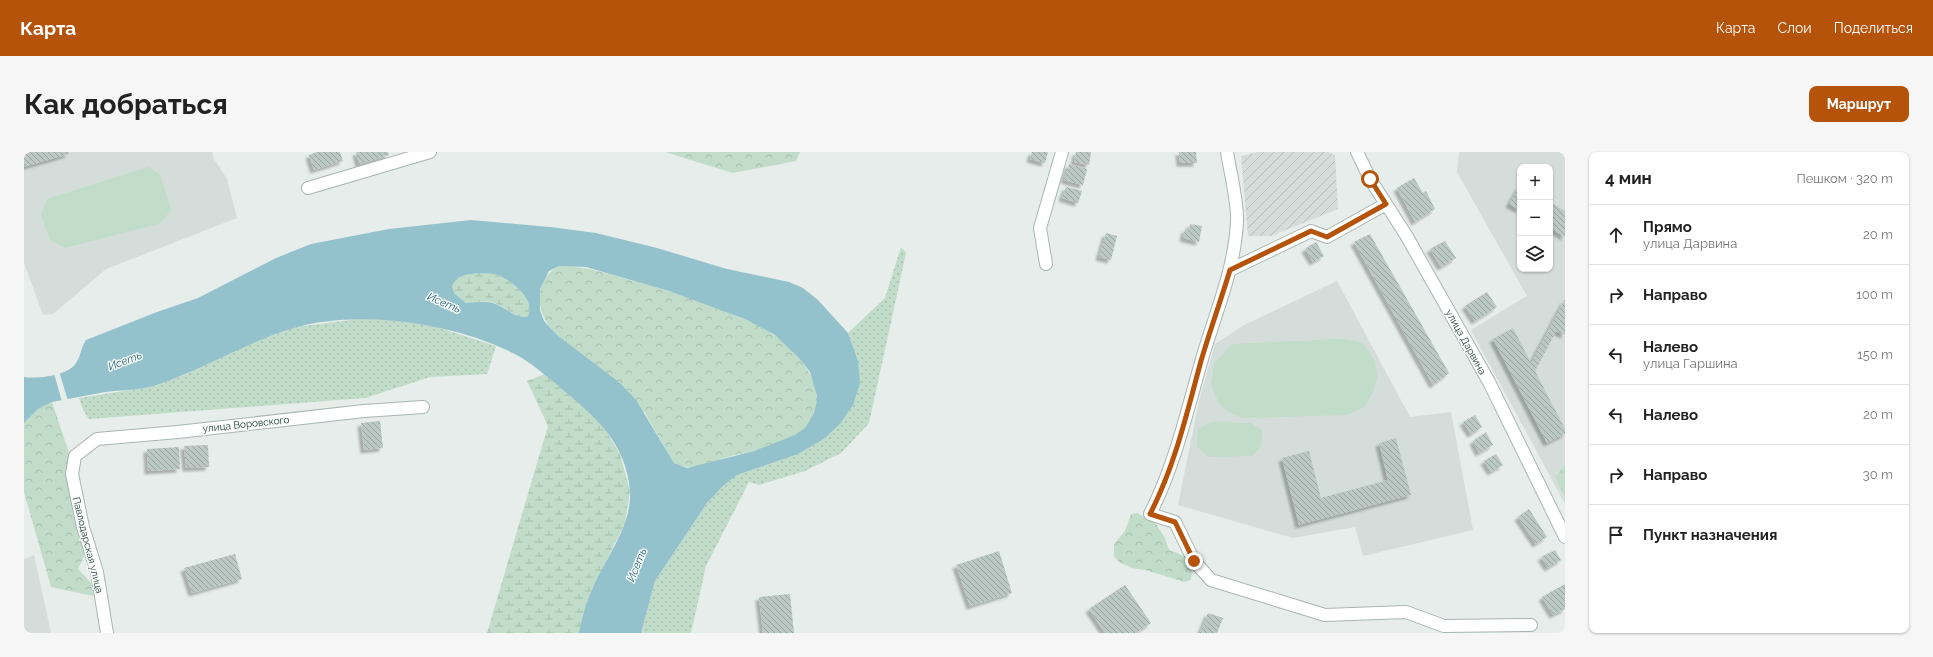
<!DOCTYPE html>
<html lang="ru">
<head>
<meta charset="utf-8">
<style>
	:root { --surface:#fff; --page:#f6f6f6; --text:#222; --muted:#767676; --line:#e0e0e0; --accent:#b45309 }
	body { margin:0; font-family:Raleway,sans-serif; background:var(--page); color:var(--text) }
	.controls { position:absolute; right:12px; top:12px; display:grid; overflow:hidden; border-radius:8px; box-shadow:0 1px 3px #0004 }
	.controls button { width:36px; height:36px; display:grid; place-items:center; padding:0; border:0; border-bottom:1px solid var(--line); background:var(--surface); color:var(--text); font:20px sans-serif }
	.stop { position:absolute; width:12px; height:12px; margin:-9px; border:3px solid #b45309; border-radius:50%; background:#fff }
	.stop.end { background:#b45309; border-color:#fff; box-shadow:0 1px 4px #0008 }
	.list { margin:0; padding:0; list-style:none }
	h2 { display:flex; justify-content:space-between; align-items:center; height:52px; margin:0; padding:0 16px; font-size:17px }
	h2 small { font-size:13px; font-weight:400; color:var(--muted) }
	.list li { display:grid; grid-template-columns:26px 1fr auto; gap:12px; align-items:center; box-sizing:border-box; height:60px; padding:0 16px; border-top:1px solid var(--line) }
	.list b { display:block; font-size:15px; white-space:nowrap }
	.list p { margin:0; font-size:13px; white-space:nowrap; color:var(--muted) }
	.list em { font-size:13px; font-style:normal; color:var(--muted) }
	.icon { flex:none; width:22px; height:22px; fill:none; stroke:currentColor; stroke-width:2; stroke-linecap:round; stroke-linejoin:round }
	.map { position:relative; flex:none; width:1541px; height:481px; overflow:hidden; border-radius:8px }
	header { display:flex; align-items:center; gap:24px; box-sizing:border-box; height:56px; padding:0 20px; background:var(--accent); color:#fff }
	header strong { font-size:19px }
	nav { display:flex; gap:22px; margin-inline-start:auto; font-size:14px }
	.intro { display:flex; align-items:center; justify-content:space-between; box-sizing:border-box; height:96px; padding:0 24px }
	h1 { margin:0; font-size:28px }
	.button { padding:10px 18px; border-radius:8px; background:var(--accent); color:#fff; font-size:14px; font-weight:700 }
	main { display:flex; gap:24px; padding:0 24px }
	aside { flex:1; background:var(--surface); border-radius:8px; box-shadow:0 1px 3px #0004 }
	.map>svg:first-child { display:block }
	.built { fill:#d4ddd9; fill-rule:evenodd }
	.industrial { fill:url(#industrial-furrows) }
	.grass { fill:url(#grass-dots) }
	.forest { fill:url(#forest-crowns) }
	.wetland { fill:url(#wetland-marsh) }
	.pitch { fill:#c1dcc9 }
	.water { fill:#94c2cc; fill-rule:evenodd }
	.pier { fill:#e6edea }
	.building { fill:url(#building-back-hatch); filter:url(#shadow) }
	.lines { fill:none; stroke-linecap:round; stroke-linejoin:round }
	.minor-casing { stroke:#a9b5b1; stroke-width:14 }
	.minor { stroke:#fff; stroke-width:12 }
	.route { stroke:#b45309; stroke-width:5 }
	.labels { text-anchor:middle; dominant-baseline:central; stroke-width:3; stroke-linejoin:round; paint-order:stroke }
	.street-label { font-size:10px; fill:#263e38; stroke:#f6faf8 }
	.water-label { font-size:11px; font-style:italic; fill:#266575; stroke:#f6faf8 }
</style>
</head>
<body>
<header>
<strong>Карта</strong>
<nav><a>Карта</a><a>Слои</a><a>Поделиться</a></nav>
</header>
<div class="intro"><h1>Как добраться</h1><a class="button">Маршрут</a></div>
<main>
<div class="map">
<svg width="1541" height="481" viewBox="0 0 1541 481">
	<defs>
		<pattern id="industrial-furrows" width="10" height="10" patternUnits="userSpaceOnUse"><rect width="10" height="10" fill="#d4ddd9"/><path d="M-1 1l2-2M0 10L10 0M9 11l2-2" fill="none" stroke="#b6bfbb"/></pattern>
		<pattern id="grass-dots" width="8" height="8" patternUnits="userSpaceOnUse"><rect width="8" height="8" fill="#c1dcc9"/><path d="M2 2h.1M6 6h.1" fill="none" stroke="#a6bead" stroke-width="1.8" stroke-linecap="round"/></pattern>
		<pattern id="forest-crowns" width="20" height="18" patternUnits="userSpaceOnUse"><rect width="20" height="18" fill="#c1dcc9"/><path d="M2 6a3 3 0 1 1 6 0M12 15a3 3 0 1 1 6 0" fill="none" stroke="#a6bead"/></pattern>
		<pattern id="wetland-marsh" width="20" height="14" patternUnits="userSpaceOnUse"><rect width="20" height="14" fill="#c1dcc9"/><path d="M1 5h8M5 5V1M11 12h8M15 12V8" fill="none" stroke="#a6bead"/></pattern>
		<pattern id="building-back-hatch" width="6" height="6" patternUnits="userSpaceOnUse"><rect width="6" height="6" fill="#bbc8c3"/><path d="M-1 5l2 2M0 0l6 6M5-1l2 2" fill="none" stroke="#98a49f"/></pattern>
		<filter id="shadow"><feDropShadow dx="-3.5" dy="3.5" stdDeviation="1" flood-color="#0004"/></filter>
	</defs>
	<rect width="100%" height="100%" fill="#e6edea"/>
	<path class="built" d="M0 0H188L190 7 203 27 213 66 82 117 29 162 19 163 0 111Z
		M1435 0H1541V352L1447 178 1503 144 1433 20ZM1496 15H1526V117H1496Z
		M1313 129 1386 265 1427 260 1449 378 1339 404 1331 375 1269 386 1154 353 1175 249 1191 192 1220 173Z
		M10 403 27 481H0V407Z"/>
	<path class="industrial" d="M1234 0H1304L1311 3 1314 57 1247 84H1224L1217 4Z"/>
	<path class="grass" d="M877 95 882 101 845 271 817 301 781 319 735 333 725 330 682 414 667 481H617L631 429 683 351 699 334 713 323 774 302 800 287 816 272 834 209 824 181 861 146Z
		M334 167 366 168 409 174 472 194 463 222 406 225 341 246 65 267 59 258 55 246 131 234 160 223 231 190 272 175Z"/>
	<path class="forest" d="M641 0H776L772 9 709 21Z
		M535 114C562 114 581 121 606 128 650 140 711 158 750 183 777 201 812 246 781 276 766 290 731 299 711 303 693 307 668 322 650 311L621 261 533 183C512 164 507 129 535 114Z
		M28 250 45 301 43 327 61 402 54 417 68 432 69 444 27 435 0 340V271L14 257Z
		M1541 313V345L1531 325Z
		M1113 361 1132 372 1141 386 1145 398C1163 404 1170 408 1167 428L1161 430 1121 418 1108 416 1095 410 1090 404V392L1101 379 1107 362Z"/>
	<path class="wetland" d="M471 122C486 127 512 146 504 164 494 168 482 156 473 152 463 148 452 150 442 151L431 142 428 135C434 118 456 122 471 122Z
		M521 222 567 261 579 274 596 302 606 339 601 371 568 438 555 481H463L524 274 503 229Z"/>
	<path class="pitch" d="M124 15 136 22 147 58 137 71 41 96 27 89 17 63 23 47Z
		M1318 187 1339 191 1351 209 1353 225 1349 241 1340 255 1323 263 1219 266 1203 259 1194 250 1187 232 1190 212 1208 192Z
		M1187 270 1227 271 1238 278 1237 294 1229 304 1185 305 1173 295 1174 277Z"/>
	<path class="water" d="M447 68 526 75 572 81 633 96 703 117 765 130 779 136 794 148 824 181 834 209 836 231 829 253 816 272 800 287 774 302 713 323 699 334 683 351 631 429 617 481H555C558 466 562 451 568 438 581 406 608 375 606 339 602 290 571 265 537 236 525 226 512 215 498 206 439 172 336 156 270 176 223 190 180 217 133 233 116 238 98 238 81 240 63 243 46 247 28 250L14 257 0 271V225C14 227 44 224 52 211 57 204 57 195 62 188L133 160 174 146 252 106 287 92 365 77ZM535 114 562 115 645 139 721 167 751 183 775 206 786 220 793 244V249L790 261 782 275 771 283 730 299 663 316 650 311 612 248 596 231 533 183 520 169 516 158V137L525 119ZM471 122C486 127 512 146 504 164 494 168 483 157 474 153 464 148 453 150 442 151L431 142 428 135C434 118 456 122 471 122Z"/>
	<path class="pier" d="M35 219 44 249 38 250 30 221Z"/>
	<path class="building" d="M0 0H44L45 2 0 15Z
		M293 0H316L319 9 290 18 285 3Z
		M332 0H364L365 3 335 12Z
		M1008 0H1024L1021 11 1006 7Z
		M1052 0H1067L1065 13 1050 10Z
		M1155 0H1172L1173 11H1156Z
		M1045 12 1063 17 1059 33 1040 28Z
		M1390 26 1399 41 1402 39 1411 57 1391 70 1373 36Z
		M1496 33V58L1485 52Z
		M1042 35 1058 39 1054 51 1038 46Z
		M1526 50 1541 59V85L1526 76Z
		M1166 72 1178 74 1175 90 1159 86 1161 77 1165 78Z
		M1082 81 1093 84 1087 108 1075 105Z
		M1346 82 1425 221 1409 233 1330 90Z
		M1421 89 1432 106 1417 115 1406 97Z
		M1292 90 1300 104 1289 110 1281 97Z
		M1463 140 1473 155 1451 169 1441 154Z
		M1541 147V183L1532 179 1511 219 1541 277V282L1523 291 1469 187 1489 176 1507 211Z
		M1451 263 1458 275 1447 282 1439 270Z
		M356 269 359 296 340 298 337 271Z
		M1462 280 1469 293 1455 301 1449 289Z
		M1372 286 1387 343 1275 373 1258 306 1285 299 1297 346 1364 328 1355 291Z
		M184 293 185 315 162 316 160 294Z
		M155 295 156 317 124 319 123 297Z
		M1472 302 1479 313 1467 320 1460 309Z
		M1505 357 1523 385 1512 392 1494 365Z
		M1531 398 1537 408 1524 416 1517 405Z
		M975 399 988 441 946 454 932 413Z
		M211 402 218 427 168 441 160 416Z
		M1541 432V457L1529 463 1518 445Z
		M1101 433 1127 471 1112 481H1081L1065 457Z
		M766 442 770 481H739L735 445Z
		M1184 461 1199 466 1193 481H1176Z"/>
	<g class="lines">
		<defs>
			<path id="minor" d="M1203 0C1206 19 1214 51 1213 69 1211 117 1191 162 1178 207 1163 259 1151 313 1126 362L1151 370 1170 409 1187 428 1301 463 1382 460 1420 474 1507 473
				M1333 0 1346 27 1382 83 1465 230 1541 385
				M284 36 406 0
				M1022 112 1016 76 1038 0
				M1206 118 1287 79 1303 85 1362 52
				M83 481 73 420 59 375 48 322 51 304 73 287 154 280 340 259 399 255"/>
		</defs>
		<use href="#minor" class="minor-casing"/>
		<use href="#minor" class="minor"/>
	</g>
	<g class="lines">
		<path class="route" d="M1170 409 1151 370 1126 362C1151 314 1163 260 1177 209 1186 178 1197 148 1206 118L1287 79 1303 85 1362 52 1346 27"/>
	</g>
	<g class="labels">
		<g class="street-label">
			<text transform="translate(1442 190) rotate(61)">улица Дарвина</text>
			<text transform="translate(222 272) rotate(-6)">улица Воровского</text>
			<text transform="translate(64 393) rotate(76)">Павлодарская улица</text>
		</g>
		<g class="water-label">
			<text transform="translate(420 151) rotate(24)">Исеть</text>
			<text transform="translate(101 209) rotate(-21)">Исеть</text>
			<text transform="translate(613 413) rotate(-68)">Исеть</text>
		</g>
	</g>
</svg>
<div class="controls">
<button>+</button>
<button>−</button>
<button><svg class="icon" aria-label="layers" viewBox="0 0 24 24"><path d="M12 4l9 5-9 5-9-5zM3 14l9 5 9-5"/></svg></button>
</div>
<div class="stop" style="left:1346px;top:27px"></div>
<div class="stop end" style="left:1170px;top:409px"></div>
</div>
<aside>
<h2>4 мин<small>Пешком · 320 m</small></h2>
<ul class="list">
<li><svg class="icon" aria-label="ahead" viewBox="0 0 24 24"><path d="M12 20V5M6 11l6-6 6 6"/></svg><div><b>Прямо</b><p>улица Дарвина</p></div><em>20 m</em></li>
<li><svg class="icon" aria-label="right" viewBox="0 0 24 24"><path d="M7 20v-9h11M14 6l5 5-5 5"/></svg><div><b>Направо</b></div><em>100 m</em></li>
<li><svg class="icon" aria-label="left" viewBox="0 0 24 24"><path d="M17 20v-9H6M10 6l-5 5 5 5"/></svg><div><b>Налево</b><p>улица Гаршина</p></div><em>150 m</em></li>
<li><svg class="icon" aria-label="left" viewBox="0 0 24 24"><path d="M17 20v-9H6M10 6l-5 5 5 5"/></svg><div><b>Налево</b></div><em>20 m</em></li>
<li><svg class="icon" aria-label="right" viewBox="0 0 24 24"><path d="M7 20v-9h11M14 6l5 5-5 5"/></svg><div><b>Направо</b></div><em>30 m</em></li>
<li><svg class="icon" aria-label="arrive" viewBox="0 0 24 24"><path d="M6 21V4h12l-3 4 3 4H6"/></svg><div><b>Пункт назначения</b></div></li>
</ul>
</aside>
</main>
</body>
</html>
